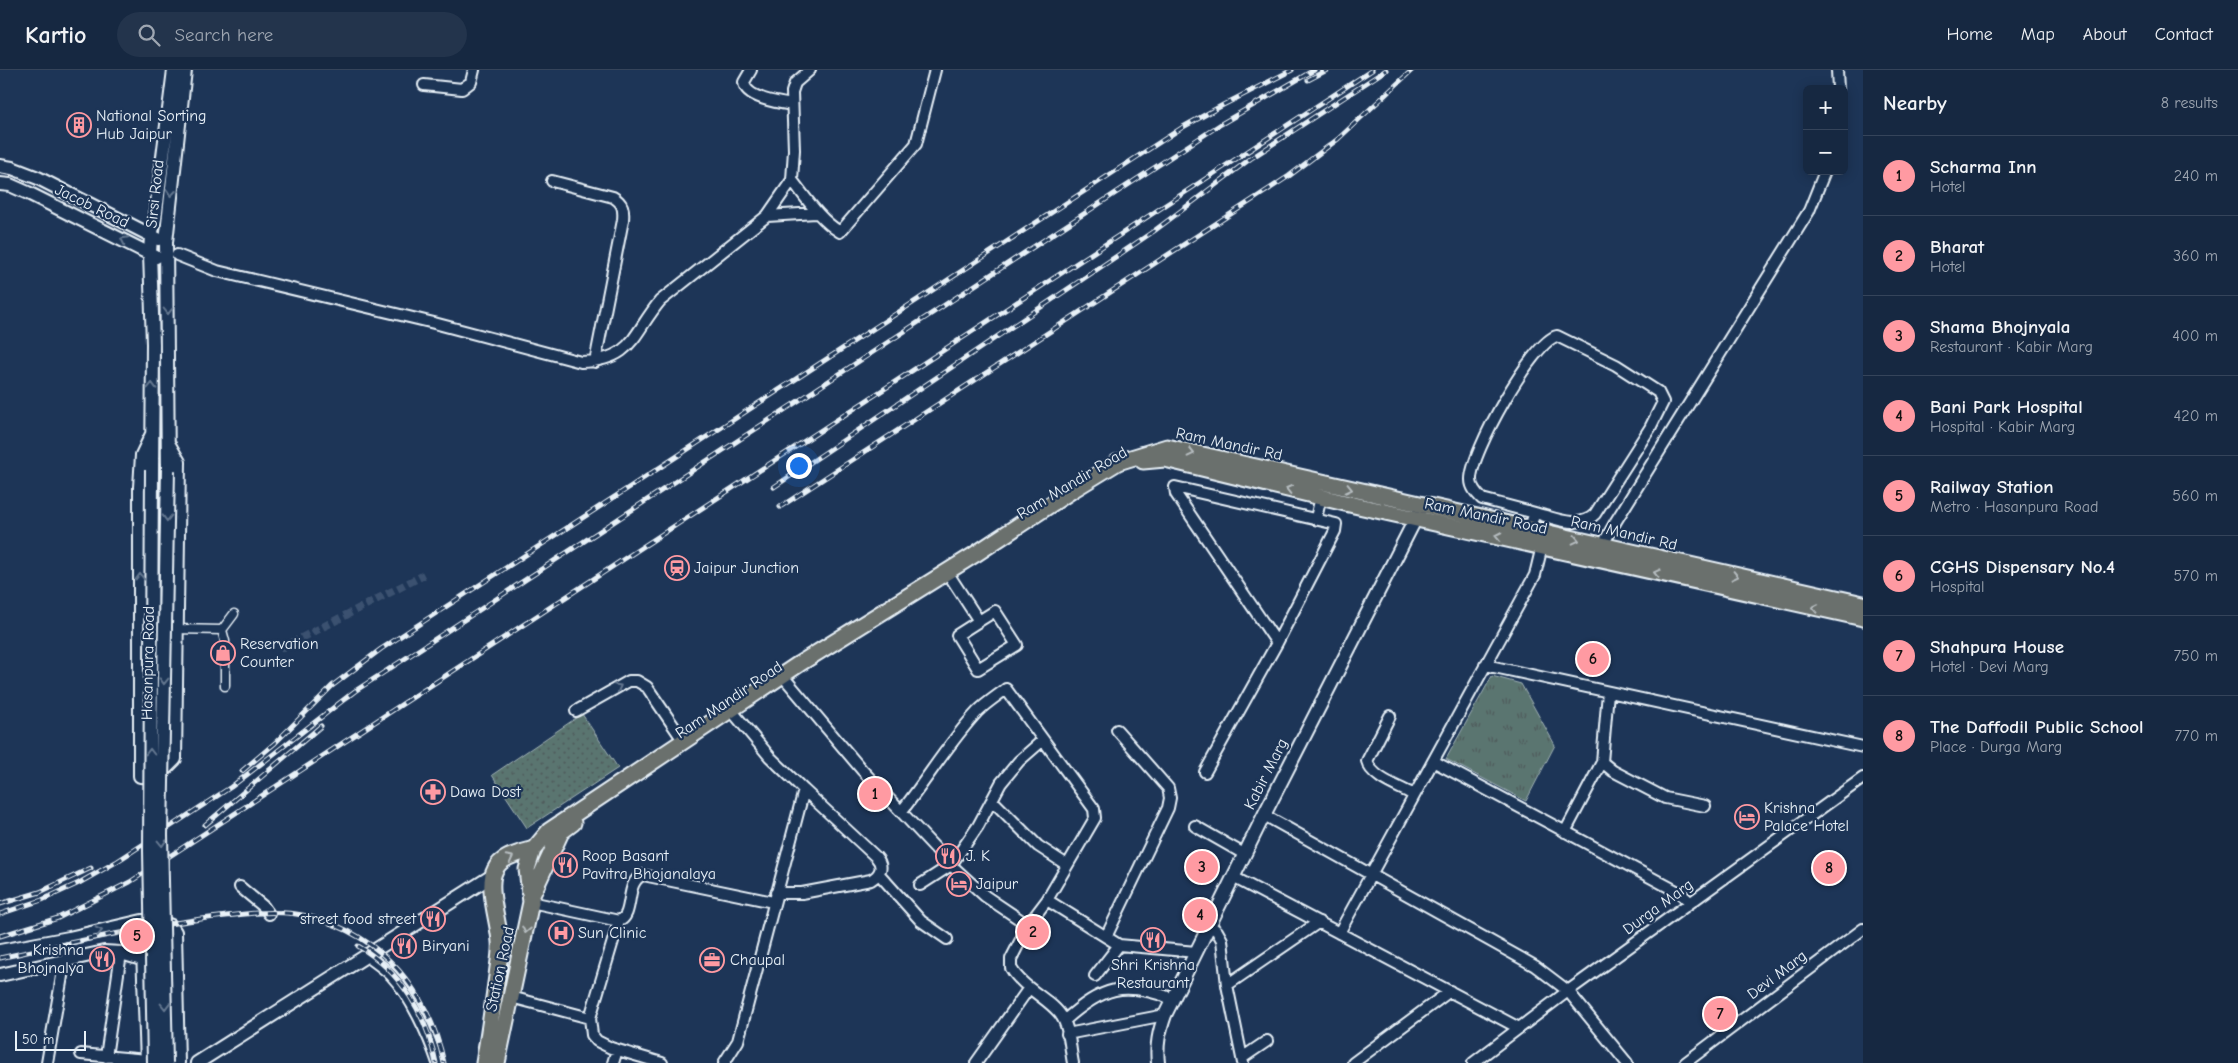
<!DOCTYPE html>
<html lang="en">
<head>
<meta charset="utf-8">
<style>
	:root { --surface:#162841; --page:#23344c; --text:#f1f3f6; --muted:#9ea6b1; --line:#35445a; --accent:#ff9aa2 }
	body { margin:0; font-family:"Comic Neue",sans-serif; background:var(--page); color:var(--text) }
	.controls { position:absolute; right:15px; top:15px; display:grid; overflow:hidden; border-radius:8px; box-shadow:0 2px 12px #0003 }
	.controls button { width:45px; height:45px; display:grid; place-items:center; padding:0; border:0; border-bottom:1px solid var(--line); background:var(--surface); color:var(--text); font:25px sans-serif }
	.scale { position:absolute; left:15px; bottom:12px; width:71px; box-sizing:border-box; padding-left:5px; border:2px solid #e8f1f8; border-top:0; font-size:14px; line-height:18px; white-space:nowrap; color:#e8f1f8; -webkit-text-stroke:4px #1d3557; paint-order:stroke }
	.you { position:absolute; left:798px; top:395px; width:18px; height:18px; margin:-12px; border:4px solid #fff; border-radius:50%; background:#1a73e8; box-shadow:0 0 0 8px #1a73e833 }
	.badge { display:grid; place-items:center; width:32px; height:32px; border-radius:50%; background:var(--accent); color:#111; font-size:16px; font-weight:700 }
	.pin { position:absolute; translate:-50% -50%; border:2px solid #fff; box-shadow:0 1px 5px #0006 }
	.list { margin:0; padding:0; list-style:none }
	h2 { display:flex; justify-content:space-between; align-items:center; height:65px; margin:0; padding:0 20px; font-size:21px }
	h2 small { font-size:16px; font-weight:400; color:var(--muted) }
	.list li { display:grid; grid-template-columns:32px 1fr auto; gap:15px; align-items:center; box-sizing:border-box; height:80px; padding:0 20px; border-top:1px solid var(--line) }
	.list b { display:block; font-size:19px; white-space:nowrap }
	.list p { margin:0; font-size:16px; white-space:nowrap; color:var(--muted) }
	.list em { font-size:16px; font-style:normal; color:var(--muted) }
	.icon { flex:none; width:28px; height:28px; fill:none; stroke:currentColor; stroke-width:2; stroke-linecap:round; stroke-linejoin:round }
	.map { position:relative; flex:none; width:1863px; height:993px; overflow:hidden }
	header { display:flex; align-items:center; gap:30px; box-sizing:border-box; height:70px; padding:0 25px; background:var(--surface); border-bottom:1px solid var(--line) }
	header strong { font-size:24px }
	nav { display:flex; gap:28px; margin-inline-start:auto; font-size:18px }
	.search { width:350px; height:45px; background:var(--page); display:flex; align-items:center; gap:12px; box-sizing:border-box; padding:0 18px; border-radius:28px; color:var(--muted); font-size:19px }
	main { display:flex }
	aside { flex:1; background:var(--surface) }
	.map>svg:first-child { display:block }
	.grass { fill:url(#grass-tufts); stroke:#a1b2b4 }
	.park { fill:url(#park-dots); stroke:#a1b2b4 }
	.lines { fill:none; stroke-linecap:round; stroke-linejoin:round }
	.pedestrian-tunnel { stroke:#3b516f; stroke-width:8; stroke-dasharray:8 4; stroke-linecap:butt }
	.pedestrian-casing { stroke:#e8f1f8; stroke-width:11 }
	.minor-casing { stroke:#e8f1f8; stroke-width:14 }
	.tertiary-casing { stroke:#e8f1f8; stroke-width:16 }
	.primary-casing { stroke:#e8f1f8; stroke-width:19 }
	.pedestrian { stroke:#1d3557; stroke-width:8 }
	.minor { stroke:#1d3557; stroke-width:10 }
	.tertiary { stroke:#1d3557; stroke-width:12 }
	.primary { stroke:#6b706d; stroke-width:15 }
	.rail-casing { stroke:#e8f1f8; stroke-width:5 }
	.rail { stroke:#1d3557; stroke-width:3; stroke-dasharray:9; stroke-linecap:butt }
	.tertiary-bridge-casing { stroke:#e8f1f8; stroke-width:16; stroke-linecap:butt }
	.tertiary-bridge { stroke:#1d3557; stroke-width:12 }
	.oneway { stroke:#64778f }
	.oneway2 { stroke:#b6bdc0 }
	.labels { text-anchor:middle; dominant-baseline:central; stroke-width:4.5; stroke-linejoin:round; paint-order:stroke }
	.poi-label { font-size:16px; fill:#e8f1f8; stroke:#1d3557; text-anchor:start }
	.street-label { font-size:16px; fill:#e8f1f8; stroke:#1d3557 }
</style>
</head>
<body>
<header>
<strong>Kartio</strong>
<div class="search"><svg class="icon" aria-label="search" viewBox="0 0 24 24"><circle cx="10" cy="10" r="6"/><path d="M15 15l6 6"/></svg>Search here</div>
<nav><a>Home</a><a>Map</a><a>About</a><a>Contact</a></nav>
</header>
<main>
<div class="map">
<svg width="1863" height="993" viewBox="0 0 1863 993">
	<defs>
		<pattern id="grass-tufts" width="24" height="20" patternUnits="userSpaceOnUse" patternTransform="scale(1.25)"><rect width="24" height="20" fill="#5a7470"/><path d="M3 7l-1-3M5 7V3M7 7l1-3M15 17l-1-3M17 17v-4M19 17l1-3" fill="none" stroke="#4f5c5b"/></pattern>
		<pattern id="park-dots" width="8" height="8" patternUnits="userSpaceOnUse" patternTransform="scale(1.25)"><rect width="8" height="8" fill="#5a7470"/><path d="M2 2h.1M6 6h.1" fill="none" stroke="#4f5c5b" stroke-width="1.8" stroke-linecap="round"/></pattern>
	</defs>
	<rect width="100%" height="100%" fill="#1d3557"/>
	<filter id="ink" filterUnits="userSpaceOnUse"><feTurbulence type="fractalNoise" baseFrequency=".02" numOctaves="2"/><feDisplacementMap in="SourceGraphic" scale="10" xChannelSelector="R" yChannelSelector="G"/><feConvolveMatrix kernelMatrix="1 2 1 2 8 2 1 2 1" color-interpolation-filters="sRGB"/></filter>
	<g filter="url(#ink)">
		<path class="grass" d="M1492 606 1521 614 1555 675 1526 731 1446 689Z"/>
		<path class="park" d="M582 644 618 698 527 758 492 705Z"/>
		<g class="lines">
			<path class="pedestrian-tunnel" d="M280 579 424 505"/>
			<defs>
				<path id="pedestrian" d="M175 559 222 560 234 544
					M222 560 225 571V616"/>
				<path id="minor" d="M751 0 744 12C745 28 779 33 792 35
					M1837 0 1838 19
					M424 15 462 19 471 12 474 0
					M792 110C807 129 819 149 840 162L916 74 935 0
					M552 111 613 127C623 133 624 139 623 150L595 292
					M767 146 816 143
					M177 185 217 201 434 253 581 292C633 290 632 265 660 231L767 146 792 110 794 80 792 22 795 13 810 0
					M1316 448 1321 427
					M1529 459 1535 443C1554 448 1580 460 1595 444L1650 358 1663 332 1658 322 1616 295 1557 266C1533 271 1470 384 1471 410 1471 418 1477 424 1482 429L1535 443
					M1600 480 1616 451 1809 141 1825 101
					M951 508 979 551 995 541 1017 575 978 599 957 565 979 551
					M1485 595 1863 677
					M787 611 862 700 951 795 985 826 1028 855 1047 830 1095 748 1094 739 1006 619C997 626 986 633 978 641 949 672 928 708 901 742
					M1608 622 1602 692 1613 701 1665 728 1705 736
					M576 641 629 611H637L647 617 683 670
					M1390 646 1367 691C1371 708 1400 717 1414 725
					M1433 691 1680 823 1690 832
					M1205 702 1277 573 1335 461 1336 454 1175 417 1176 424 1277 573
					M992 730 1038 776 1067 795
					M1264 745 1535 896 1568 921 1627 993
					M1195 756 1244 784
					M1565 762 1602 692
					M879 804 921 851 947 869
					M1233 807 1519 958
					M920 815 951 795 978 756 1001 713 1019 691 1043 670
					M240 817 264 837 269 844
					M776 823H802L871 810C881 804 884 796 876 787L804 720
					M1047 830 1119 875 1196 882
					M531 832 619 851C635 845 624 812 643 805L773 832
					M619 851 590 948 592 965 597 971 611 978 662 993
					M1030 852 1011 889V898C1023 919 1052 930 1062 947 1070 959 1070 979 1073 993
					M1209 855 1217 861 1222 870 1227 915 1243 993
					M1339 863 1535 505 1542 476
					M1106 867 1168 738 1170 728 1168 718 1117 660
					M367 886C375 892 384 898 391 905 411 926 429 966 438 993
					M1095 906 1119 875
					M1227 915 1319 852
					M511 927 590 948
					M1064 951C1102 917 1124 910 1173 929
					M1067 964 1165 945
					M81 984 147 990
					M106 987 121 883
					M1242 988 1267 971
					M47 993 65 889
					M613 993 617 980
					M724 993 738 971 804 720 770 687 736 646
					M976 993 1029 918
					M1353 993 1450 921
					M1473 993 1568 921 1863 708
					M1685 993 1863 859"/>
				<path id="tertiary" d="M0 96 12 98 38 108 158 169
					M0 114 10 115 28 123 156 187
					M152 364 142 385 140 417V706L157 707 175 689 179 392 168 373
					M152 400 153 274 150 183 151 166 155 149 174 0
					M168 400 166 172 185 0
					M142 851 147 993
					M0 881 69 868 142 851H159L171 856 175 862 178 993
					M0 905 104 882 121 883 145 890
					M197 993 492 806
					M1158 993C1156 975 1159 962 1165 945L1264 745 1420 440"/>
				<path id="primary" d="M1143 391 1165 389 1345 433 1863 548
					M531 827 561 762 573 753
					M484 993C489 964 493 935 497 906 498 895 501 883 500 872 499 852 486 817 495 800 501 786 521 783 534 779
					M497 993 531 832 527 799 533 780 549 761 799 594 974 485 1074 419 1118 392 1167 377 1863 534"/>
			</defs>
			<use href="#pedestrian" class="pedestrian-casing"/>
			<use href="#minor" class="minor-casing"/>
			<use href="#tertiary" class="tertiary-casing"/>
			<use href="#primary" class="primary-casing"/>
			<use href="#pedestrian" class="pedestrian"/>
			<use href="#minor" class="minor"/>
			<use href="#tertiary" class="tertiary"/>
			<use href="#primary" class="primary"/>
			<defs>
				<path id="rail" d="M1308 10 1327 0
					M774 417 1154 161 1250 89 1386 0
					M780 437 1289 106 1338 69 1412 0
					M242 701 275 673 332 616 381 579 1183 57 1223 35 1292 0
					M205 755 321 656
					M0 834 40 822 91 798
					M0 844 42 830 79 813 116 792 231 717 355 621 383 603 1221 54 1314 0
					M0 866 58 848 130 812 1372 0
					M358 876C401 901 427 946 436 993
					M0 888C67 873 133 859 201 849 237 845 276 838 311 847 383 866 429 922 444 993"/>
			</defs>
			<use href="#rail" class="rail-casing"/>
			<use href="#rail" class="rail"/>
			<defs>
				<path id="tertiary-bridge" d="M152 400 150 781 154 993
					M166 993 161 765 168 400"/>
			</defs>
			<use href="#tertiary-bridge" class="tertiary-bridge-casing"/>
			<use href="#tertiary-bridge" class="tertiary-bridge"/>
		</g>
		<defs><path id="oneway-chevron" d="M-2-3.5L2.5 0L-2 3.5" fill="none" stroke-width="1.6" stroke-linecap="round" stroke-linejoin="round" transform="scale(1.25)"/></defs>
		<g class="oneway">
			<use href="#oneway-chevron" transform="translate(171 123) rotate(96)"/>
			<use href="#oneway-chevron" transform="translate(124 170) rotate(-153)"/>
			<use href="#oneway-chevron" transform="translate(168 241) rotate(90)"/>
			<use href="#oneway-chevron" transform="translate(152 316) rotate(-89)"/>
			<use href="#oneway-chevron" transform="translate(167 448) rotate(91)"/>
			<use href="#oneway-chevron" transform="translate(140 507) rotate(-90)"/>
			<use href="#oneway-chevron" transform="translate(164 611) rotate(91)"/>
			<use href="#oneway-chevron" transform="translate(618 617) rotate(-29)"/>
			<use href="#oneway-chevron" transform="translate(150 682) rotate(-90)"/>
			<use href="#oneway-chevron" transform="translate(162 773) rotate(88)"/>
			<use href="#oneway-chevron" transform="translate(99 861) rotate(-13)"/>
			<use href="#oneway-chevron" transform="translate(165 936) rotate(89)"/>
		</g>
		<g class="oneway2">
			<use href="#oneway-chevron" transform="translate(1191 383) rotate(13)"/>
			<use href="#oneway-chevron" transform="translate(1289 419) rotate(-166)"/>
			<use href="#oneway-chevron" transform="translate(1349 419) rotate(13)"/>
			<use href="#oneway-chevron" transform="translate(1498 466) rotate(-168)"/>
			<use href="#oneway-chevron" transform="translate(1576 470) rotate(13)"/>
			<use href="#oneway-chevron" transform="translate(1657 503) rotate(-167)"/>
			<use href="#oneway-chevron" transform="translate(1735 506) rotate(13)"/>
			<use href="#oneway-chevron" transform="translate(1815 538) rotate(-168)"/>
			<use href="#oneway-chevron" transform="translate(510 788) rotate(-28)"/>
			<use href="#oneway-chevron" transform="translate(526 860) rotate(102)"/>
		</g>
	</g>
	<defs>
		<symbol id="building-ring" viewBox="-11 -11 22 22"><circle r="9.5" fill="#1d3557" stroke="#ff9aa2" stroke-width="1.5"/><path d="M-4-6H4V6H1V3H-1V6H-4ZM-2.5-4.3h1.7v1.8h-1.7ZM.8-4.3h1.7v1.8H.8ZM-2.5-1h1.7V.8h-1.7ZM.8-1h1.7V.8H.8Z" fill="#ff9aa2"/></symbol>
		<symbol id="station-ring" viewBox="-11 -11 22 22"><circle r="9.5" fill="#1d3557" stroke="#ff9aa2" stroke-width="1.5"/><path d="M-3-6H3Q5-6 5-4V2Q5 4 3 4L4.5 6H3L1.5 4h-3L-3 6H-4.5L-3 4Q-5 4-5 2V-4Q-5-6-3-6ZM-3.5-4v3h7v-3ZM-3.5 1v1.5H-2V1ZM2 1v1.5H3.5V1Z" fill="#ff9aa2"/></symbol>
		<symbol id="shop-ring" viewBox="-11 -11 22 22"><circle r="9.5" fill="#1d3557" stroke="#ff9aa2" stroke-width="1.5"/><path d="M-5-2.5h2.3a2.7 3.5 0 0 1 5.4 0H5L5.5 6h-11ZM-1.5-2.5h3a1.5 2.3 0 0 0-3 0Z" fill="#ff9aa2"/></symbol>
		<symbol id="pharmacy-ring" viewBox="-11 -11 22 22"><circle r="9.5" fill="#1d3557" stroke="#ff9aa2" stroke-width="1.5"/><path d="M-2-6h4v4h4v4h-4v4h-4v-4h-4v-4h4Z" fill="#ff9aa2"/></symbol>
		<symbol id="hotel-ring" viewBox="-11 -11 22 22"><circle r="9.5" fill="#1d3557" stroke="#ff9aa2" stroke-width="1.5"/><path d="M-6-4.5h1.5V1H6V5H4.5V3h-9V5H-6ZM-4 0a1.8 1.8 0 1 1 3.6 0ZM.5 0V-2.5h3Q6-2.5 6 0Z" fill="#ff9aa2"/></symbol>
		<symbol id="restaurant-ring" viewBox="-11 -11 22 22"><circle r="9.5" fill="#1d3557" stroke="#ff9aa2" stroke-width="1.5"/><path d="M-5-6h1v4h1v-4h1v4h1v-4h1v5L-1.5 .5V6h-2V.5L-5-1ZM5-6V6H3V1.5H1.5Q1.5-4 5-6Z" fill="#ff9aa2"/></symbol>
		<symbol id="hospital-ring" viewBox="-11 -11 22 22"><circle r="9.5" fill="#1d3557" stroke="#ff9aa2" stroke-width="1.5"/><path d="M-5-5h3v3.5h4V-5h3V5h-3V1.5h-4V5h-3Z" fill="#ff9aa2"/></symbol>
		<symbol id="office-ring" viewBox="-11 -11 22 22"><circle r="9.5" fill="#1d3557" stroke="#ff9aa2" stroke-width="1.5"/><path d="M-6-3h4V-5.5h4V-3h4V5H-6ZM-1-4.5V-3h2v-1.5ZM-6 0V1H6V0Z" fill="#ff9aa2"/></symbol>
	</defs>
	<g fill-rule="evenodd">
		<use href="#building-ring" x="65" y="41" width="28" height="28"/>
		<use href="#station-ring" x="663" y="484" width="28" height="28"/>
		<use href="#shop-ring" x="209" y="569" width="28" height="28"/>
		<use href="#pharmacy-ring" x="419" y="708" width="28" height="28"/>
		<use href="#hotel-ring" x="1733" y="733" width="28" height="28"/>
		<use href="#restaurant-ring" x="934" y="772" width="28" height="28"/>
		<use href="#restaurant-ring" x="551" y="781" width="28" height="28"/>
		<use href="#hotel-ring" x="945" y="800" width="28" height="28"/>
		<use href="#restaurant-ring" x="419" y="835" width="28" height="28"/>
		<use href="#hospital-ring" x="547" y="849" width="28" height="28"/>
		<use href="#restaurant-ring" x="1139" y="856" width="28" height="28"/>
		<use href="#restaurant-ring" x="390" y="862" width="28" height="28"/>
		<use href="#restaurant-ring" x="88" y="875" width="28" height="28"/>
		<use href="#office-ring" x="698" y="876" width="28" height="28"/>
	</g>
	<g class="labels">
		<g class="poi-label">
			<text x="96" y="46">National Sorting<tspan x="96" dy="18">Hub Jaipur</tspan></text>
			<text x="694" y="498">Jaipur Junction</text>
			<text x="240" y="574">Reservation<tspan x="240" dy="18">Counter</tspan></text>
			<text x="450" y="722">Dawa Dost</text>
			<text x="1764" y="738">Krishna<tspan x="1764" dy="18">Palace Hotel</tspan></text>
			<text x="582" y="786">Roop Basant<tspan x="582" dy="18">Pavitra Bhojanalaya</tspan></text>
			<text x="966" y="786">J. K</text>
			<text x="976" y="814">Jaipur</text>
			<text x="416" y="849" text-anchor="end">street food street</text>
			<text x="578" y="863">Sun Clinic</text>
			<text x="422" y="876">Biryani</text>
			<text x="84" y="880" text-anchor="end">Krishna<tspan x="84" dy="18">Bhojnalya</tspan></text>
			<text x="730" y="890">Chaupal</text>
			<text x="1153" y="895" text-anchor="middle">Shri Krishna<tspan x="1153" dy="18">Restaurant</tspan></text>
		</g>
		<g class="street-label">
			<text transform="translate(155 124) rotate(-84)">Sirsi Road</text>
			<text transform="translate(92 136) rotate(26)">Jacob Road</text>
			<text transform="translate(1229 374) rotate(12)">Ram Mandir Rd</text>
			<text transform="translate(1072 413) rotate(-31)">Ram Mandir Road</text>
			<text transform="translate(1486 446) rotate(12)">Ram Mandir Road</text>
			<text transform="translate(1624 463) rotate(13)">Ram Mandir Rd</text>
			<text transform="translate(148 593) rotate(-89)">Hasanpura Road</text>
			<text transform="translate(729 630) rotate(-34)">Ram Mandir Road</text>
			<text transform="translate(1266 704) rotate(-63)">Kabir Marg</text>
			<text transform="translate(1658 837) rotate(-36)">Durga Marg</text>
			<text transform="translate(500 899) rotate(-78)">Station Road</text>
			<text transform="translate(1777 905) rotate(-37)">Devi Marg</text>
		</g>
	</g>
</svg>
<div class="controls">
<button>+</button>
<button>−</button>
</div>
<div class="scale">50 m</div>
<div class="you"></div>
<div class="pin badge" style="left:875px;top:724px">1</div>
<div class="pin badge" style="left:1033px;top:862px">2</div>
<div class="pin badge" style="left:1202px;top:797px">3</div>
<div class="pin badge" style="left:1200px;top:845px">4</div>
<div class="pin badge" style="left:137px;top:866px">5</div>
<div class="pin badge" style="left:1593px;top:589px">6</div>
<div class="pin badge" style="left:1720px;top:944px">7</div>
<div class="pin badge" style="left:1829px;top:798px">8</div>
</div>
<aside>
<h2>Nearby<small>8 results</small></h2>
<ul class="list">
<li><span class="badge">1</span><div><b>Scharma Inn</b><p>Hotel</p></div><em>240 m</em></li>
<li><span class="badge">2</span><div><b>Bharat</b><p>Hotel</p></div><em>360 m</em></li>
<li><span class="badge">3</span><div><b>Shama Bhojnyala</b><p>Restaurant · Kabir Marg</p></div><em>400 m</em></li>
<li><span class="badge">4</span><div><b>Bani Park Hospital</b><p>Hospital · Kabir Marg</p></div><em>420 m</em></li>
<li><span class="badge">5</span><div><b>Railway Station</b><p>Metro · Hasanpura Road</p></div><em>560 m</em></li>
<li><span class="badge">6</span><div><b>CGHS Dispensary No.4</b><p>Hospital</p></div><em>570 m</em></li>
<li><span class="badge">7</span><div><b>Shahpura House</b><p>Hotel · Devi Marg</p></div><em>750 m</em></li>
<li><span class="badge">8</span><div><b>The Daffodil Public School</b><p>Place · Durga Marg</p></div><em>770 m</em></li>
</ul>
</aside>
</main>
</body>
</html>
